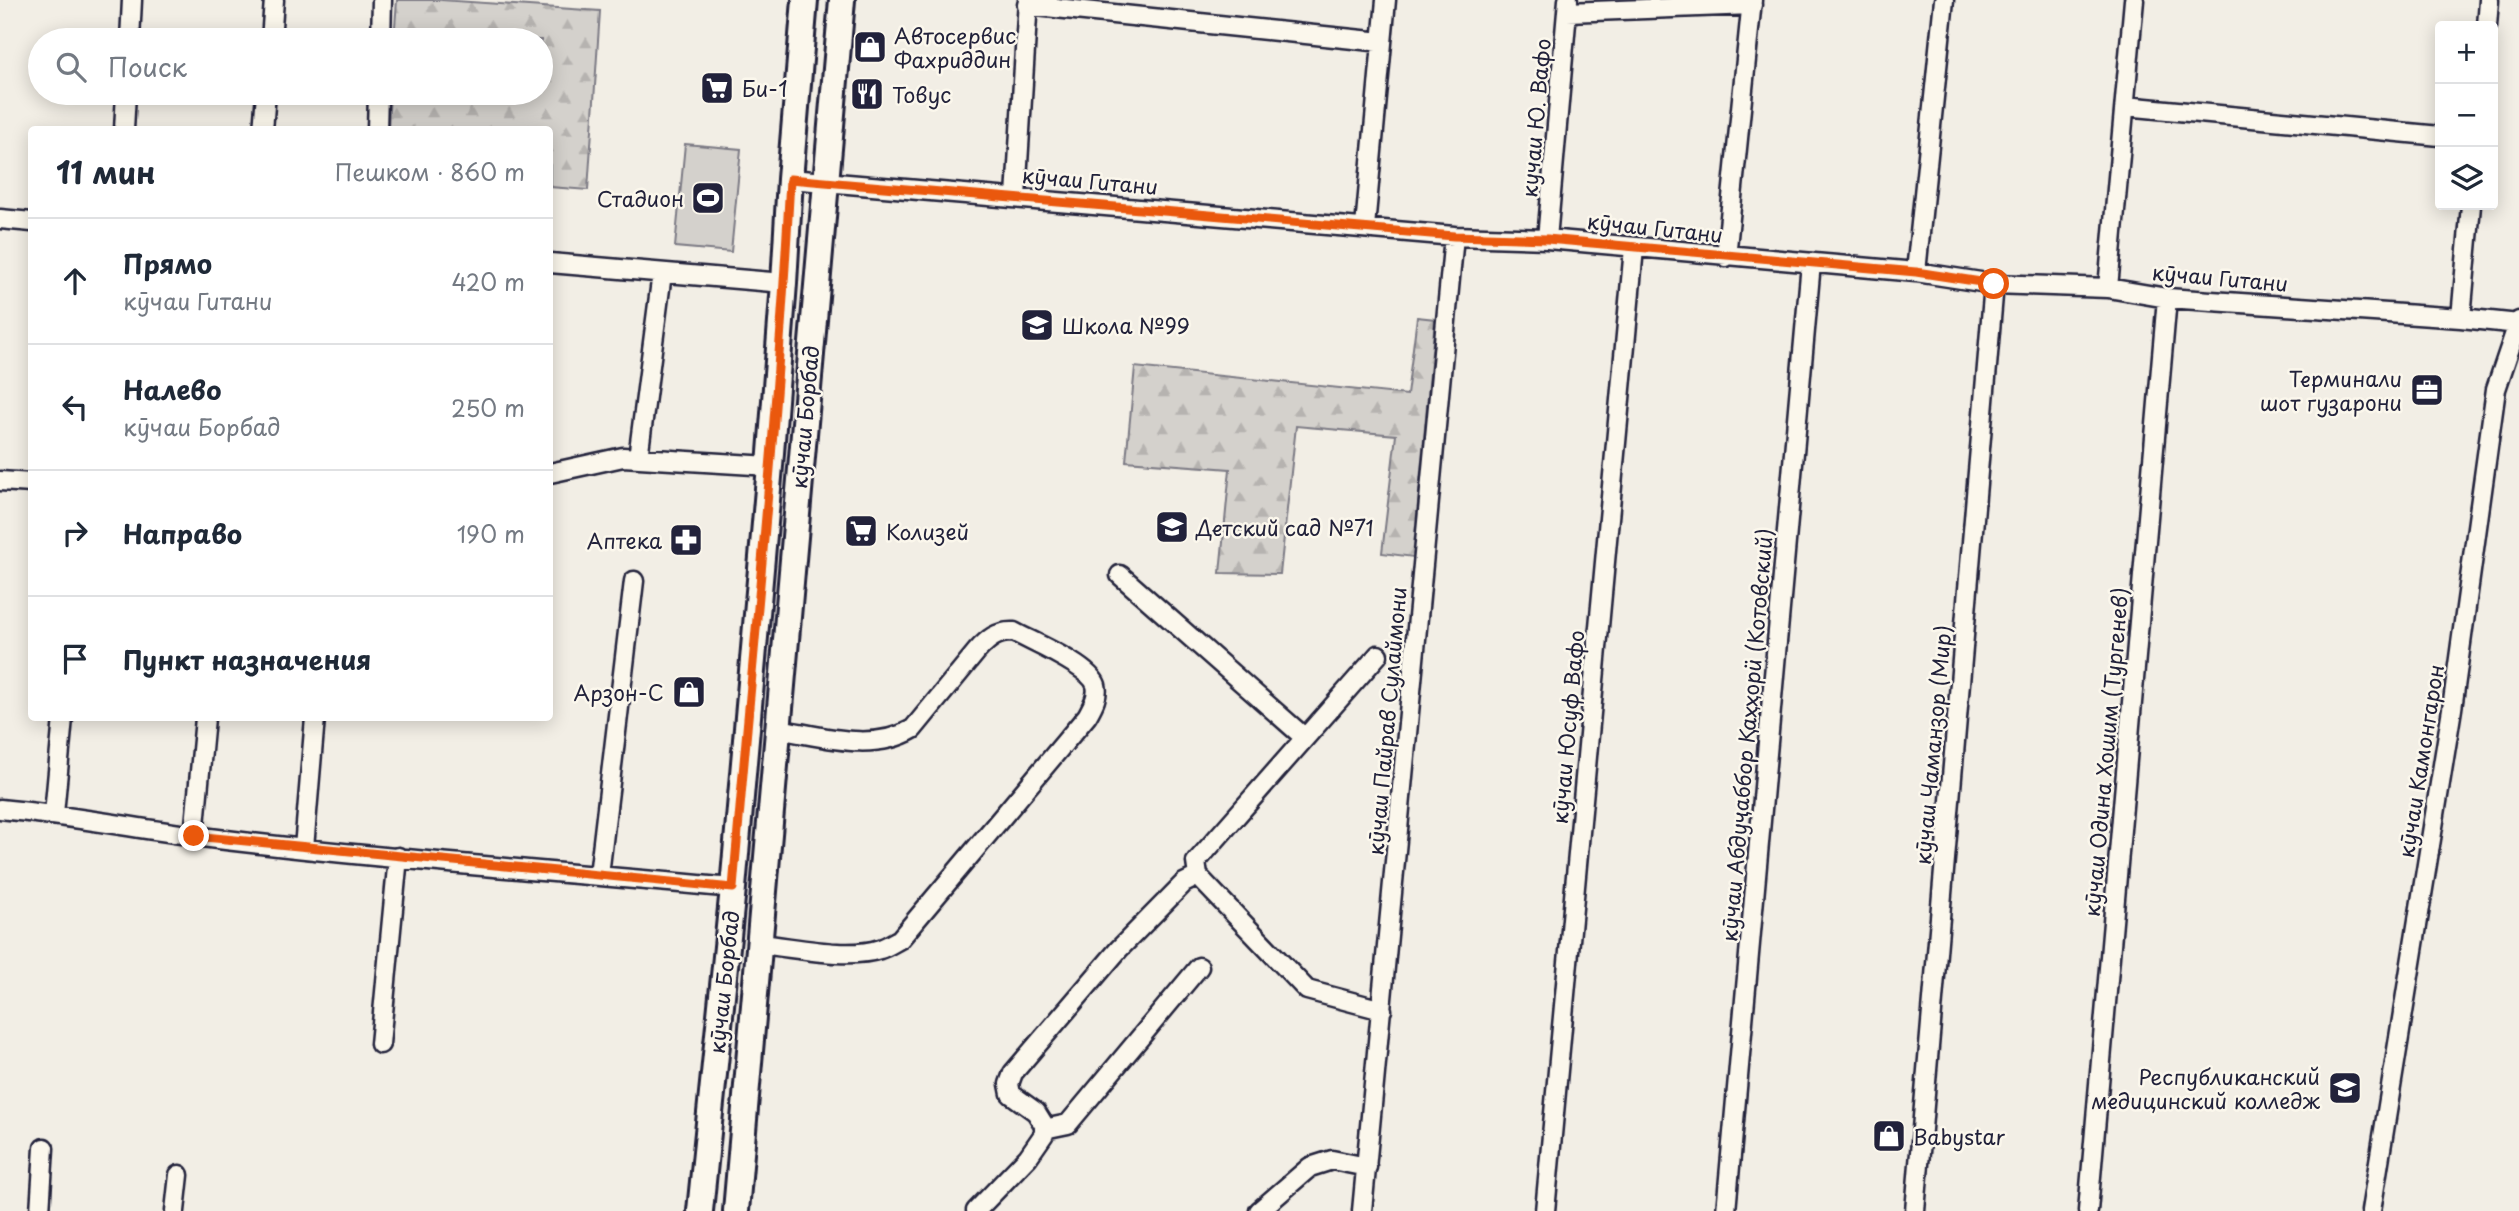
<!DOCTYPE html>
<html lang="ru">
<head>
<meta charset="utf-8">
<style>
	:root { --surface:#fff; --page:#f2f2f3; --text:#1f2937; --muted:#747a83; --line:#e0e1e3 }
	body { margin:0; font-family:"Playpen Sans",sans-serif; background:var(--page); color:var(--text) }
	.controls { position:absolute; right:21px; top:21px; display:grid; overflow:hidden; border-radius:7px; box-shadow:0 4px 18px #0003 }
	.controls button { width:63px; height:63px; display:grid; place-items:center; padding:0; border:0; border-bottom:2px solid var(--line); background:var(--surface); color:var(--text); font:35px sans-serif }
	.stop { position:absolute; width:21px; height:21px; margin:-16px; border:5px solid #ea580c; border-radius:50%; background:#fff }
	.stop.end { background:#ea580c; border-color:#fff; box-shadow:0 2px 7px #0008 }
	.list { margin:0; padding:0; list-style:none }
	h2 { display:flex; justify-content:space-between; align-items:center; height:91px; margin:0; padding:0 28px; font-size:30px }
	h2 small { font-size:23px; font-weight:400; color:var(--muted) }
	.list li { display:grid; grid-template-columns:46px 1fr auto; gap:21px; align-items:center; box-sizing:border-box; height:126px; padding:0 28px; border-top:2px solid var(--line) }
	.list b { display:block; font-size:26px; white-space:nowrap }
	.list p { margin:0; font-size:23px; white-space:nowrap; color:var(--muted) }
	.list em { font-size:23px; font-style:normal; color:var(--muted) }
	.icon { flex:none; width:38px; height:38px; fill:none; stroke:currentColor; stroke-width:2; stroke-linecap:round; stroke-linejoin:round }
	.map { position:relative; flex:none; width:2519px; height:1211px; overflow:hidden }
	.search { position:absolute; background:var(--surface); box-shadow:0 4px 18px #0003; left:28px; top:28px; width:525px; height:77px; display:flex; align-items:center; gap:18px; box-sizing:border-box; padding:0 24px; border-radius:38px; color:var(--muted); font-size:26px }
	.panel { position:absolute; background:var(--surface); box-shadow:0 4px 18px #0003; left:28px; top:126px; width:525px; height:595px; border-radius:7px }
	.map>svg:first-child { display:block }
	.forest { fill:url(#forest-firs); stroke:#7b7a84; stroke-width:2 }
	.pitch { fill:#d4d1cc; stroke:#7b7a84; stroke-width:2 }
	.lines { fill:none; stroke-linecap:round; stroke-linejoin:round }
	.minor-casing { stroke:#22223b; stroke-width:23 }
	.secondary-casing { stroke:#22223b; stroke-width:30 }
	.minor { stroke:#fbf7ec; stroke-width:18 }
	.secondary { stroke:#fbf7ec; stroke-width:24 }
	.route { stroke:#ea580c; stroke-width:9 }
	.labels { text-anchor:middle; dominant-baseline:central; stroke-width:5; stroke-linejoin:round; paint-order:stroke }
	.poi-label { font-size:21px; fill:#22223b; stroke:#fbf7ec; text-anchor:start }
	.street-label { font-size:21px; fill:#22223b; stroke:#fbf7ec }
</style>
</head>
<body>
<div class="map">
<svg width="2519" height="1211" viewBox="0 0 2519 1211">
	<defs>
		<pattern id="forest-firs" width="22" height="20" patternUnits="userSpaceOnUse" patternTransform="scale(1.75)"><rect width="22" height="20" fill="#d4d1cc"/><path d="M5 1l3.5 6h-7zM16 11l3.5 6h-7z" fill="#b6b3b0"/></pattern>
	</defs>
	<rect width="100%" height="100%" fill="#f2eee5"/>
	<filter id="ink" filterUnits="userSpaceOnUse"><feTurbulence type="fractalNoise" baseFrequency=".0143" numOctaves="2"/><feDisplacementMap in="SourceGraphic" scale="14" xChannelSelector="R" yChannelSelector="G"/><feConvolveMatrix kernelMatrix="1 2 1 2 8 2 1 2 1" color-interpolation-filters="sRGB"/></filter>
	<g filter="url(#ink)">
		<path class="forest" d="M397 0H441L600 11 588 190 550 187V130L388 129 390 93H541V40H394Z
			M1417 317 1435 319 1413 557 1382 553 1396 435 1296 426 1280 574 1220 573 1230 469 1126 461 1135 367 1407 395Z"/>
		<path class="pitch" d="M685 144 741 149 731 252 675 247Z"/>
		<g class="lines">
			<defs>
				<path id="minor" d="M1027 5 1382 42
					M1567 12 1752 5
					M2487 26 2489 0
					M130 40 132 0
					M271 40 274 0
					M381 40 382 0
					M2125 106 2440 136
					M124 130 126 93
					M263 130 266 93
					M377 130 378 93
					M790 179 1454 236 1547 239 1916 272 1994 284 2108 288 2167 298 2461 318 2519 324
					M1016 197 1028 0
					M0 219 32 222
					M1365 227 1386 0
					M1547 239 1568 0
					M1726 257 1752 0
					M550 263 784 283
					M1916 272 1944 0
					M2108 288 2134 0
					M2461 318 2471 205
					M638 458 662 273
					M550 473 623 457 770 466
					M0 481 32 483
					M1120 575 1305 738
					M1378 655 1196 862 1198 876 1307 990 1382 1010
					M0 809C65 815 129 827 194 836 373 859 553 871 733 888
					M54 814 63 718
					M194 836 205 718
					M304 848 315 718
					M599 875 634 581
					M759 944C794 947 847 960 880 949 887 947 894 942 900 939L1087 716C1092 707 1099 696 1096 685 1090 666 1032 642 1014 632 997 631 988 639 977 651L913 729C872 753 822 736 777 729
					M380 1044 398 857
					M1044 1129 1068 1124 1199 967
					M40 1211 44 1148
					M175 1211 179 1175
					M976 1211 1028 1157 1044 1134V1125L1036 1112 1011 1094 1009 1084 1013 1073 1119 949 1184 883 1198 876
					M1259 1211 1310 1167 1332 1160 1367 1167
					M1362 1211 1454 236
					M1545 1211 1634 248
					M1726 1211 1811 263
					M1915 1211 1994 284
					M2088 1211 2167 298
					M2371 1211 2452 709 2496 389 2519 321"/>
				<path id="secondary" d="M700 1211 733 888 770 466 784 283 790 179 805 0
					M736 1211 842 0"/>
			</defs>
			<use href="#minor" class="minor-casing"/>
			<use href="#secondary" class="secondary-casing"/>
			<use href="#minor" class="minor"/>
			<use href="#secondary" class="secondary"/>
		</g>
	</g>
	<g class="lines" filter="url(#ink)">
		<path class="route" d="M194 836 733 888C753 652 778 416 790 179L1454 236 1547 239 1916 272 1994 284"/>
	</g>
	<defs>
		<symbol id="shop-square" viewBox="-11 -11 22 22"><rect x="-9" y="-9" width="18" height="18" rx="4" fill="#22223b" stroke="#fbf7ec"/><path d="M-5-2.5h2.3a2.7 3.5 0 0 1 5.4 0H5L5.5 6h-11ZM-1.5-2.5h3a1.5 2.3 0 0 0-3 0Z" fill="#fff"/></symbol>
		<symbol id="supermarket-square" viewBox="-11 -11 22 22"><rect x="-9" y="-9" width="18" height="18" rx="4" fill="#22223b" stroke="#fbf7ec"/><path d="M-6-5.5h2.5l.6 2H6L4.5 2H-2.5L-4.4-4H-6ZM-1.5 3.2a1.3 1.3 0 1 0 .1 0ZM3 3.2a1.3 1.3 0 1 0 .1 0Z" fill="#fff"/></symbol>
		<symbol id="restaurant-square" viewBox="-11 -11 22 22"><rect x="-9" y="-9" width="18" height="18" rx="4" fill="#22223b" stroke="#fbf7ec"/><path d="M-5-6h1v4h1v-4h1v4h1v-4h1v5L-1.5 .5V6h-2V.5L-5-1ZM5-6V6H3V1.5H1.5Q1.5-4 5-6Z" fill="#fff"/></symbol>
		<symbol id="stadium-square" viewBox="-11 -11 22 22"><rect x="-9" y="-9" width="18" height="18" rx="4" fill="#22223b" stroke="#fbf7ec"/><path d="M0-5a6.5 5 0 1 0 0 10a6.5 5 0 1 0 0-10ZM-3.5-1.8h7v3.6h-7Z" fill="#fff"/></symbol>
		<symbol id="school-square" viewBox="-11 -11 22 22"><rect x="-9" y="-9" width="18" height="18" rx="4" fill="#22223b" stroke="#fbf7ec"/><path d="M0-5L7-2L0 1L-7-2ZM-4 1L0 2.5L4 1V4Q0 6-4 4Z" fill="#fff"/></symbol>
		<symbol id="office-square" viewBox="-11 -11 22 22"><rect x="-9" y="-9" width="18" height="18" rx="4" fill="#22223b" stroke="#fbf7ec"/><path d="M-6-3h4V-5.5h4V-3h4V5H-6ZM-1-4.5V-3h2v-1.5ZM-6 0V1H6V0Z" fill="#fff"/></symbol>
		<symbol id="pharmacy-square" viewBox="-11 -11 22 22"><rect x="-9" y="-9" width="18" height="18" rx="4" fill="#22223b" stroke="#fbf7ec"/><path d="M-2-6h4v4h4v4h-4v4h-4v-4h-4v-4h4Z" fill="#fff"/></symbol>
		<symbol id="university-square" viewBox="-11 -11 22 22"><rect x="-9" y="-9" width="18" height="18" rx="4" fill="#22223b" stroke="#fbf7ec"/><path d="M0-5L7-2L0 1L-7-2ZM-4 1L0 2.5L4 1V4Q0 6-4 4Z" fill="#fff"/></symbol>
	</defs>
	<g fill-rule="evenodd">
		<use href="#shop-square" x="851" y="28" width="38" height="38"/>
		<use href="#supermarket-square" x="698" y="69" width="38" height="38"/>
		<use href="#restaurant-square" x="848" y="75" width="38" height="38"/>
		<use href="#stadium-square" x="689" y="179" width="38" height="38"/>
		<use href="#school-square" x="1018" y="306" width="38" height="38"/>
		<use href="#office-square" x="2408" y="371" width="38" height="38"/>
		<use href="#school-square" x="1153" y="508" width="38" height="38"/>
		<use href="#supermarket-square" x="842" y="512" width="38" height="38"/>
		<use href="#pharmacy-square" x="667" y="521" width="38" height="38"/>
		<use href="#shop-square" x="670" y="673" width="38" height="38"/>
		<use href="#university-square" x="2326" y="1069" width="38" height="38"/>
		<use href="#shop-square" x="1870" y="1117" width="38" height="38"/>
	</g>
	<g class="labels">
		<g class="poi-label">
			<text x="894" y="35">Автосервис<tspan x="894" dy="24">Фахриддин</tspan></text>
			<text x="742" y="88">Би-1</text>
			<text x="892" y="94">Товус</text>
			<text x="684" y="198" text-anchor="end">Стадион</text>
			<text x="1062" y="325">Школа №99</text>
			<text x="2402" y="378" text-anchor="end">Терминали<tspan x="2402" dy="24">шот гузарони</tspan></text>
			<text x="1196" y="527">Детский сад №71</text>
			<text x="886" y="531">Колизей</text>
			<text x="662" y="540" text-anchor="end">Аптека</text>
			<text x="664" y="692" text-anchor="end">Арзон-С</text>
			<text x="2320" y="1076" text-anchor="end">Республиканский<tspan x="2320" dy="24">медицинский колледж</tspan></text>
			<text x="1913" y="1136">Babystar</text>
		</g>
		<g class="street-label">
			<text transform="translate(1535 118) rotate(-85)">кучаи Ю. Вафо</text>
			<text transform="translate(1090 180) rotate(5)">кӯчаи Гитани</text>
			<text transform="translate(1655 227) rotate(6)">кӯчаи Гитани</text>
			<text transform="translate(2220 277) rotate(5)">кӯчаи Гитани</text>
			<text transform="translate(804 417) rotate(-85)">кӯчаи Борбад</text>
			<text transform="translate(1386 721) rotate(-85)">кӯчаи Пайрав Сулаймони</text>
			<text transform="translate(1567 727) rotate(-85)">кӯчаи Юсуф Вафо</text>
			<text transform="translate(1746 735) rotate(-85)">кӯчаи Абдуҷаббор Қаҳҳорӣ (Котовский)</text>
			<text transform="translate(1932 745) rotate(-85)">кӯчаи Чаманзор (Мир)</text>
			<text transform="translate(2105 752) rotate(-85)">кӯчаи Одина Хошим (Тургенев)</text>
			<text transform="translate(2420 761) rotate(-81)">кӯчаи Камонгарон</text>
			<text transform="translate(723 982) rotate(-84)">кӯчаи Борбад</text>
		</g>
	</g>
</svg>
<div class="controls">
<button>+</button>
<button>−</button>
<button><svg class="icon" aria-label="layers" viewBox="0 0 24 24"><path d="M12 4l9 5-9 5-9-5zM3 14l9 5 9-5"/></svg></button>
</div>
<div class="stop" style="left:1994px;top:284px"></div>
<div class="stop end" style="left:194px;top:836px"></div>
<div class="search"><svg class="icon" aria-label="search" viewBox="0 0 24 24"><circle cx="10" cy="10" r="6"/><path d="M15 15l6 6"/></svg>Поиск</div>
<section class="panel">
<h2>11 мин<small>Пешком · 860 m</small></h2>
<ul class="list">
<li><svg class="icon" aria-label="ahead" viewBox="0 0 24 24"><path d="M12 20V5M6 11l6-6 6 6"/></svg><div><b>Прямо</b><p>кӯчаи Гитани</p></div><em>420 m</em></li>
<li><svg class="icon" aria-label="left" viewBox="0 0 24 24"><path d="M17 20v-9H6M10 6l-5 5 5 5"/></svg><div><b>Налево</b><p>кӯчаи Борбад</p></div><em>250 m</em></li>
<li><svg class="icon" aria-label="right" viewBox="0 0 24 24"><path d="M7 20v-9h11M14 6l5 5-5 5"/></svg><div><b>Направо</b></div><em>190 m</em></li>
<li><svg class="icon" aria-label="arrive" viewBox="0 0 24 24"><path d="M6 21V4h12l-3 4 3 4H6"/></svg><div><b>Пункт назначения</b></div></li>
</ul>
</section>
</div>
</body>
</html>
